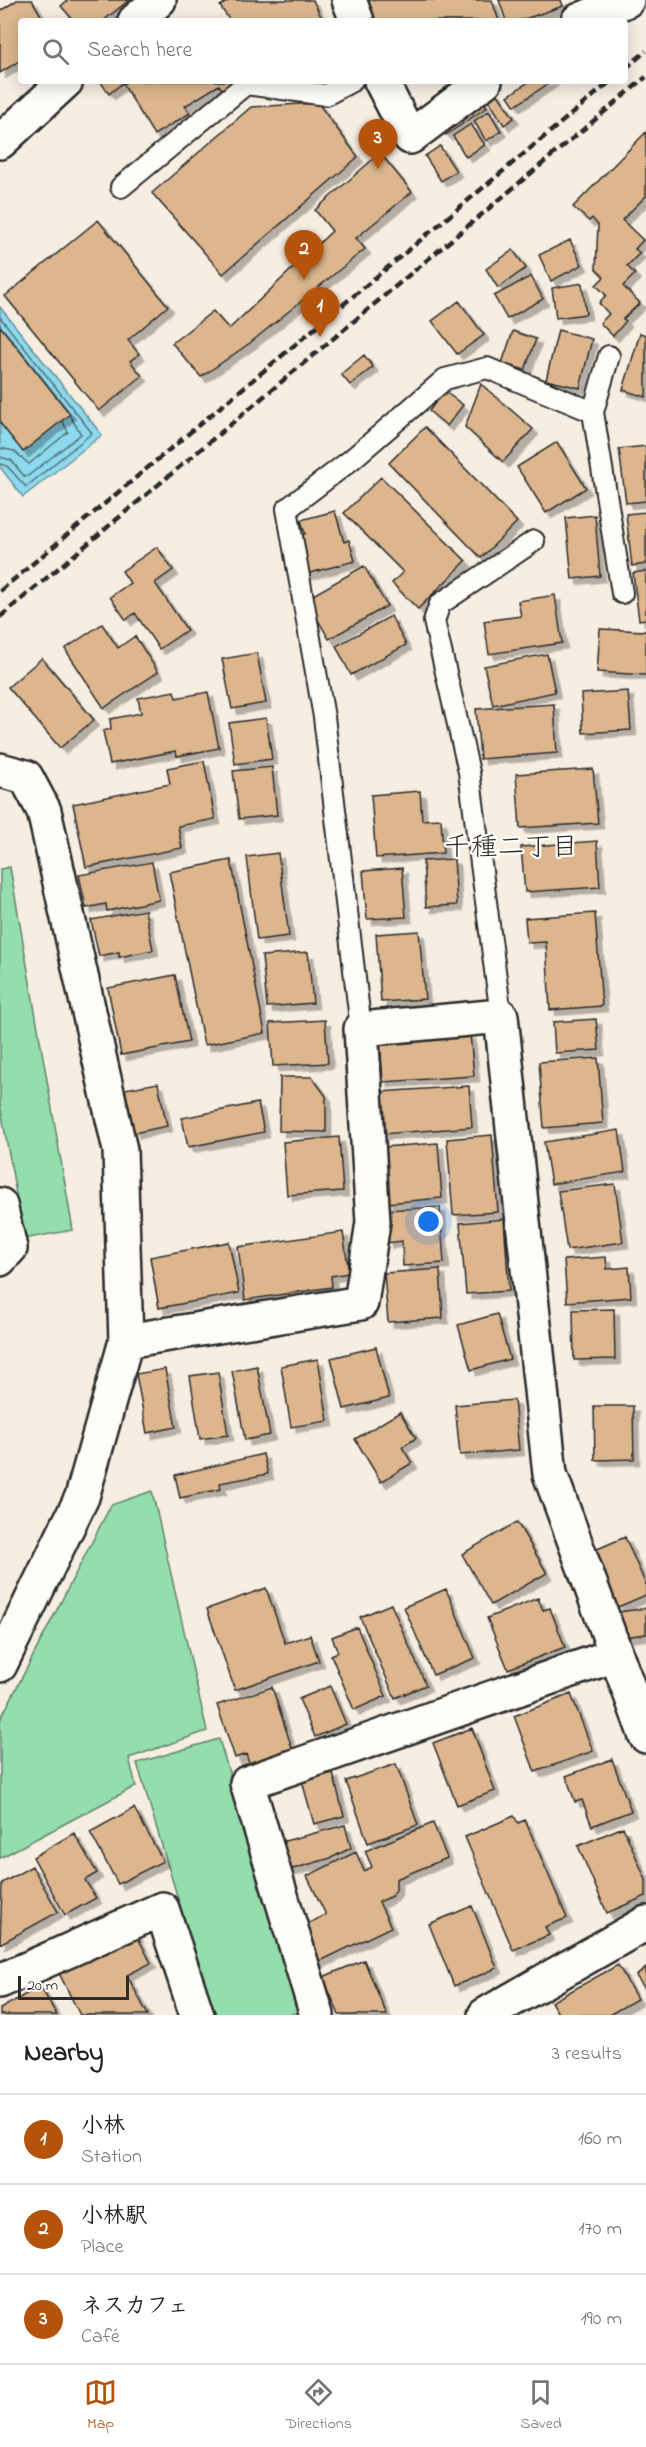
<!DOCTYPE html>
<html lang="en">
<head>
<meta charset="utf-8">
<style>
	:root { --surface:#fff; --page:#f2f2f2; --text:#222; --muted:#767676; --line:#e0e0e0; --accent:#b45309 }
	body { margin:0; font-family:"Indie Flower","Klee One",sans-serif; background:var(--page); color:var(--text) }
	.scale { position:absolute; left:18px; bottom:15px; width:111px; box-sizing:border-box; padding-left:6px; border:3px solid #2b2b2b; border-top:0; font-size:16px; line-height:21px; white-space:nowrap; color:#2b2b2b; -webkit-text-stroke:4px #fdfcf7; paint-order:stroke }
	.you { position:absolute; left:429px; top:1222px; width:21px; height:21px; margin:-15px; border:4px solid #fff; border-radius:50%; background:#1a73e8; box-shadow:0 0 0 9px #1a73e833 }
	.badge { display:grid; place-items:center; width:39px; height:39px; border-radius:50%; background:var(--accent); color:#fff; font-size:20px; font-weight:700 }
	.pin { position:absolute; translate:-50% -50px; filter:drop-shadow(0 2px 3px #0008) }
	.pin::after { content:''; position:absolute; top:32px; width:21px; height:18px; background:inherit; clip-path:polygon(0 0,100% 0,50% 100%) }
	.list { margin:0; padding:0; list-style:none }
	h2 { display:flex; justify-content:space-between; align-items:center; height:78px; margin:0; padding:0 24px; font-size:26px }
	h2 small { font-size:20px; font-weight:400; color:var(--muted) }
	.list li { display:grid; grid-template-columns:39px 1fr auto; gap:18px; align-items:center; box-sizing:border-box; height:90px; padding:0 24px; border-top:2px solid var(--line) }
	.list b { display:block; font-size:22px; white-space:nowrap }
	.list p { margin:0; font-size:20px; white-space:nowrap; color:var(--muted) }
	.list em { font-size:20px; font-style:normal; color:var(--muted) }
	.icon { flex:none; width:33px; height:33px; fill:none; stroke:currentColor; stroke-width:2; stroke-linecap:round; stroke-linejoin:round }
	.map { position:relative; flex:none; width:646px; height:2015px; overflow:hidden }
	.search { position:absolute; background:var(--surface); box-shadow:0 3px 15px #0003; left:18px; right:18px; top:18px; height:66px; display:flex; align-items:center; gap:15px; box-sizing:border-box; padding:0 21px; border-radius:6px; color:var(--muted); font-size:22px }
	.sheet { height:348px; background:var(--surface) }
	nav { display:flex; justify-content:space-around; align-items:center; box-sizing:border-box; height:84px; border-top:2px solid var(--line); background:var(--surface); font-size:16px; color:var(--muted) }
	nav a { display:grid; justify-items:center; gap:3px }
	nav .on { color:var(--accent) }
	.map>svg:first-child { display:block }
	.green { fill:#94ddac; stroke:#60846c; stroke-width:1.5 }
	.water { fill:#8dd9ed; stroke:#66939f; stroke-width:1.5 }
	.lines { fill:none; stroke-linecap:round; stroke-linejoin:round }
	.shore { stroke:#527179; stroke-width:1.5 }
	.building { fill:#ddb68e; stroke:#2b2b2b; stroke-width:1.5; filter:url(#shadow) }
	.lane-casing { stroke:#2b2b2b; stroke-width:24 }
	.street-casing { stroke:#2b2b2b; stroke-width:38 }
	.secondary-casing { stroke:#2b2b2b; stroke-width:38 }
	.lane { stroke:#fdfcf7; stroke-width:20 }
	.street { stroke:#fdfcf7; stroke-width:33 }
	.secondary { stroke:#fdfcf7; stroke-width:33 }
	.rail { stroke:#2b2b2b; stroke-width:4.5; stroke-dasharray:9 4.5; stroke-linecap:butt }
	.labels { text-anchor:middle; dominant-baseline:central; stroke-width:4.5; stroke-linejoin:round; paint-order:stroke }
	.neighbourhood-label { font-size:27px; fill:#2b2b2b; stroke:#fdfcf7 }
</style>
</head>
<body>
<div class="map">
<svg width="646" height="2015" viewBox="0 0 646 2015">
	<defs>
		<filter id="shadow"><feDropShadow dx="5.5" dy="5.5" stdDeviation="0" flood-color="#0004"/></filter>
	</defs>
	<rect width="100%" height="100%" fill="#f7eee2"/>
	<filter id="ink" filterUnits="userSpaceOnUse"><feTurbulence type="fractalNoise" baseFrequency=".0167" numOctaves="2"/><feDisplacementMap in="SourceGraphic" scale="12" xChannelSelector="R" yChannelSelector="G"/><feConvolveMatrix kernelMatrix="1 2 1 2 8 2 1 2 1" color-interpolation-filters="sRGB"/></filter>
	<g filter="url(#ink)">
		<path class="green" d="M10 867 73 1230 24 1239 0 1104V869Z
			M152 1491 207 1731 129 1758 136 1786 0 1858V1720L111 1505Z
			M219 1739 301 2011 289 2015H213L137 1763Z"/>
		<path class="water" d="M0 307 102 435 23 497 0 467Z"/>
		<g class="lines">
			<path class="shore" d="M0 317 92 433 26 487 7 466 0 464
				M0 448 14 451 29 464 68 432 63 422
				M0 457 11 460 24 476H28L81 434 70 416"/>
		</g>
		<path class="building" d="M17 0H32L42 17 36 21H21V60L0 73V11Z
			M68 0H129L103 21H74L61 6Z
			M230 0H313L323 21H230L220 6Z
			M368 0H492L499 21H375Z
			M499 0H561L563 6 519 21H506Z
			M100 81H125L109 94Z
			M128 81H236L222 90 219 85 185 106 190 113 154 135 123 84Z
			M530 81H552L515 106 508 96Z
			M495 90 514 118 504 125 486 96Z
			M482 99 487 107 446 135 440 126Z
			M318 103 358 157 223 274 152 193 251 107Z
			M489 111 501 131 486 141 474 121Z
			M471 124 485 145 466 157 453 136Z
			M646 132V196L622 220 643 240 635 249 640 253 627 266 635 274 623 286 640 303 623 319 626 321 613 336 600 323 609 314 599 303 606 295 596 285 604 277 596 269 598 225 592 218 589 221 573 207Z
			M440 146 456 171 441 181 425 156Z
			M380 153 412 192 356 238 365 249 250 343 201 377 172 343 213 311 229 329 332 231 315 210Z
			M98 220 168 306 128 340 139 354 130 361 142 376 99 411 5 296Z
			M570 240 582 265 551 281 539 255Z
			M513 250 526 268 498 288 486 269Z
			M531 276 543 299 507 319 494 296Z
			M582 283 586 314 556 318 552 288Z
			M459 301 484 335 457 354 432 321Z
			M0 326 70 414 23 452 0 423Z
			M558 330 592 339 580 388 546 380Z
			M513 331 536 339 525 370 502 363Z
			M640 333 646 335V397L623 390Z
			M364 355 373 367 350 385 341 374Z
			M481 384 533 429 503 462 465 427Z
			M444 391 463 405 447 426 429 411Z
			M425 427 517 522 481 558 389 463Z
			M557 442 586 488 546 513 517 467Z
			M646 446V501L626 503 619 449Z
			M381 477 466 561 418 609 392 583 403 572 344 513Z
			M335 511 344 542 349 540 355 561 306 574 296 537 305 534 301 520Z
			M646 512V564L632 566 626 514Z
			M595 515 600 576 572 579 566 518Z
			M157 547 173 570 155 583 187 630 159 649 135 613 126 620 110 597 130 583 122 571Z
			M364 566 387 606 329 639 306 599Z
			M646 571V619L639 620 633 573Z
			M555 595 562 643 489 654 484 621 521 616 518 601Z
			M391 616 406 645 351 675 336 646Z
			M102 624 118 648 135 636 158 672 104 708 65 649Z
			M600 629 646 631V675L597 672Z
			M257 653 266 703 232 709 222 659Z
			M547 654 555 692 493 705 484 666Z
			M42 658 94 720 60 748 8 687Z
			M174 691 176 698 208 692 219 748 177 756 176 751 110 764 103 731 111 729 110 719 141 713 138 698Z
			M628 691 631 730 583 733 581 694Z
			M554 704 557 753 480 759 476 709Z
			M266 718 272 759 235 764 229 723Z
			M204 761 215 819 178 826 182 848 86 867 73 804 170 784 167 768Z
			M272 767 277 815 239 819 233 771Z
			M593 769 598 823 520 828 516 774Z
			M420 791 422 820 441 819 443 853 376 858 371 795Z
			M597 841 600 887 525 892 521 847Z
			M278 853 289 936 257 940 247 857Z
			M454 859 457 905 426 907 423 861Z
			M231 860 265 1033 204 1045 169 872Z
			M152 862 159 900 107 911 106 904 86 908 79 875Z
			M402 868 406 917 367 919 363 871Z
			M145 910 153 950 119 957V952L99 956 91 920Z
			M595 913 602 1006 550 1010 546 942 527 943 525 918Z
			M419 931 425 999 381 1002 376 934Z
			M308 952 313 1003 267 1007 262 956Z
			M175 975 189 1042 121 1055 108 988Z
			M596 1019 599 1050 555 1053 553 1022Z
			M325 1020 328 1063 273 1066 270 1023Z
			M470 1034 474 1076 383 1082 380 1040Z
			M598 1058 603 1123 544 1128 539 1062Z
			M280 1077H312L326 1096V1132L279 1131Z
			M158 1083 167 1126 134 1133 125 1089Z
			M469 1086 472 1127 382 1134 379 1092Z
			M258 1103 264 1132 188 1147 182 1118Z
			M619 1130 625 1172 551 1184 544 1142Z
			M492 1135 498 1212 453 1215 447 1139Z
			M339 1137 343 1191 287 1195 283 1142Z
			M438 1143 442 1198 387 1203 383 1147Z
			M615 1184 623 1242 567 1250 558 1191Z
			M440 1207 444 1263 403 1266 402 1241 387 1243 384 1210Z
			M504 1219 509 1291 466 1294 460 1223Z
			M343 1232 349 1273 331 1276 332 1287 245 1300 238 1247Z
			M229 1242 239 1293 159 1308 150 1257Z
			M606 1257 607 1269 629 1267 631 1297 567 1302 564 1260Z
			M440 1269 443 1318 388 1322 384 1273Z
			M614 1309 615 1359 574 1360 573 1310Z
			M497 1314 510 1359 471 1370 458 1325Z
			M376 1347 389 1398 344 1409 331 1358Z
			M318 1359 328 1421 291 1427 281 1366Z
			M257 1366 270 1435 245 1440 232 1371Z
			M165 1369 176 1427 147 1433 136 1374Z
			M218 1372 228 1435 200 1439 190 1376Z
			M514 1400 519 1450 460 1455 455 1405Z
			M594 1406H633L634 1459 595 1460Z
			M400 1412 416 1438 402 1447 412 1463 381 1482 355 1439Z
			M263 1454 268 1474 220 1483 221 1489 180 1498 175 1475Z
			M517 1522 547 1573 491 1605 462 1554Z
			M625 1537 646 1585V1595L618 1607 593 1551Z
			M266 1588 285 1643 310 1635 319 1661 235 1690 207 1609Z
			M446 1589 475 1658 433 1675 404 1607Z
			M538 1598 543 1610 550 1608 565 1647 508 1669 487 1618Z
			M391 1604 426 1685 395 1698 360 1617Z
			M646 1608V1634L616 1638 612 1613Z
			M357 1627 386 1696 354 1710 331 1655 338 1652 332 1637Z
			M330 1686 346 1724 315 1737 299 1699Z
			M272 1687 292 1748 249 1763 246 1754 235 1758 217 1705Z
			M571 1694 593 1751 535 1772 514 1716Z
			M472 1728 495 1791 457 1805 433 1743Z
			M612 1759 631 1811 592 1826 582 1800 575 1802 566 1776Z
			M396 1764 418 1825 368 1843 346 1781Z
			M333 1773 344 1816 314 1824 302 1781Z
			M134 1808 163 1861 118 1884 90 1832Z
			M514 1816 518 1823 525 1820 567 1918 545 1927 549 1935 513 1950 465 1837Z
			M433 1823 447 1858 396 1879V1890L392 1896 379 1902 391 1927 314 1964 296 1929 326 1915 307 1876 356 1852 364 1871 372 1867 365 1851Z
			M345 1825 351 1848 331 1858 289 1870 281 1842Z
			M623 1827 646 1880V1896L607 1913 578 1846Z
			M74 1833 97 1873 85 1880 96 1898 65 1915 33 1857Z
			M32 1866 58 1912 0 1944 2 1883Z
			M472 1906 497 1968 454 1986 429 1924Z
			M134 1930 151 1963 127 1975 148 2015H80L57 1969Z
			M364 1960 387 2015H339L323 1977Z
			M618 1965 637 1999 609 2015H559L551 2002Z
			M646 1968V1990L636 1976Z
			M40 1986 57 2015H0V2009Z"/>
		<g class="lines">
			<defs>
				<path id="lane" d="M121 187 246 84 326 95 352 81
					M609 356 593 412 622 593
					M501 1016 469 772 434 621 440 604 534 541
					M361 1029 324 717 287 509 351 460 445 379 487 368 593 412"/>
				<path id="street" d="M349 0 357 21
					M135 21 159 0
					M578 21 627 0
					M381 81 410 137 485 81
					M0 142 66 81
					M0 1205 10 1248 0 1259
					M126 1341 361 1303 373 1222 361 1029 501 1016 550 1474 646 1736
					M0 1981 162 1909 197 2015
					M317 2015 247 1783 615 1655
					M485 2015 646 1923"/>
				<path id="secondary" d="M0 770 26 777 44 811 120 1150 126 1341 82 1497 0 1665"/>
			</defs>
			<use href="#lane" class="lane-casing"/>
			<use href="#street" class="street-casing"/>
			<use href="#secondary" class="secondary-casing"/>
			<use href="#lane" class="lane"/>
			<use href="#street" class="street"/>
			<use href="#secondary" class="secondary"/>
			<path class="rail" d="M625 69 646 51
				M0 591 611 81
				M0 617 646 77"/>
		</g>
	</g>
	<g class="labels">
		<g class="neighbourhood-label">
			<text x="511" y="848">千種二丁目</text>
		</g>
	</g>
</svg>
<div class="scale">20 m</div>
<div class="you"></div>
<div class="pin badge" style="left:320px;top:337px">1</div>
<div class="pin badge" style="left:304px;top:280px">2</div>
<div class="pin badge" style="left:378px;top:169px">3</div>
<div class="search"><svg class="icon" aria-label="search" viewBox="0 0 24 24"><circle cx="10" cy="10" r="6"/><path d="M15 15l6 6"/></svg>Search here</div>
</div>
<section class="sheet">
<h2>Nearby<small>3 results</small></h2>
<ul class="list">
<li><span class="badge">1</span><div><b>小林</b><p>Station</p></div><em>160 m</em></li>
<li><span class="badge">2</span><div><b>小林駅</b><p>Place</p></div><em>170 m</em></li>
<li><span class="badge">3</span><div><b>ネスカフェ</b><p>Café</p></div><em>190 m</em></li>
</ul>
</section>
<nav>
<a class="on"><svg class="icon" aria-label="map" viewBox="0 0 24 24"><path d="M3 6l6-2 6 2 6-2v14l-6 2-6-2-6 2zM9 4v14M15 6v14"/></svg>Map</a>
<a><svg class="icon" aria-label="directions" viewBox="0 0 24 24"><path d="M12 3l9 9-9 9-9-9zM9 14v-3h6M13 9l2 2-2 2"/></svg>Directions</a>
<a><svg class="icon" aria-label="saved" viewBox="0 0 24 24"><path d="M7 4h10v16l-5-4-5 4z"/></svg>Saved</a>
</nav>
</body>
</html>
